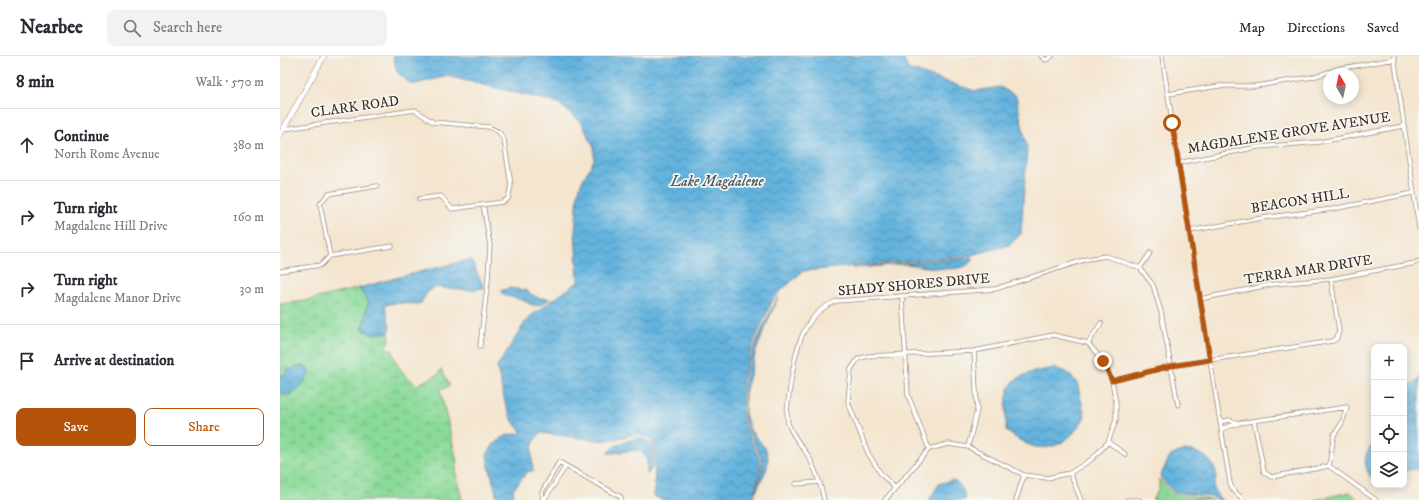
<!DOCTYPE html>
<html lang="en">
<head>
<meta charset="utf-8">
<style>
	:root { --surface:#fff; --page:#f2f2f3; --text:#2b2b33; --muted:#7c7c81; --line:#e1e1e2; --accent:#b45309 }
	body { margin:0; font-family:"IM FELL DW Pica",serif; background:var(--page); color:var(--text) }
	.controls { position:absolute; right:12px; bottom:12px; display:grid; overflow:hidden; border-radius:8px; box-shadow:0 2px 10px #0003 }
	.controls button { width:36px; height:36px; display:grid; place-items:center; padding:0; border:0; border-bottom:1px solid var(--line); background:var(--surface); color:var(--text); font:20px sans-serif }
	.compass { position:absolute; left:1043px; top:12px; width:36px; height:36px; border-radius:50%; background:var(--surface); box-shadow:0 2px 10px #0003; rotate:351deg }
	.stop { position:absolute; width:12px; height:12px; margin:-9px; border:3px solid #b45309; border-radius:50%; background:#fff }
	.stop.end { background:#b45309; border-color:#fff; box-shadow:0 1px 4px #0008 }
	.list { margin:0; padding:0; list-style:none }
	h2 { display:flex; justify-content:space-between; align-items:center; height:52px; margin:0; padding:0 16px; font-size:17px }
	h2 small { font-size:13px; font-weight:400; color:var(--muted) }
	.list li { display:grid; grid-template-columns:26px 1fr auto; gap:12px; align-items:center; box-sizing:border-box; height:72px; padding:0 16px; border-top:1px solid var(--line) }
	.list b { display:block; font-size:15px; white-space:nowrap }
	.list p { margin:0; font-size:13px; white-space:nowrap; color:var(--muted) }
	.list em { font-size:13px; font-style:normal; color:var(--muted) }
	.actions { display:flex; gap:8px; padding:12px 16px }
	.actions a { flex:1; padding:9px 0; border:1px solid var(--accent); border-radius:8px; text-align:center; font-size:14px; color:var(--accent) }
	.actions .main { background:var(--accent); color:#fff }
	.icon { flex:none; width:22px; height:22px; fill:none; stroke:currentColor; stroke-width:2; stroke-linecap:round; stroke-linejoin:round }
	.map { position:relative; flex:none; width:1139px; height:444px; overflow:hidden }
	header { display:flex; align-items:center; gap:24px; box-sizing:border-box; height:56px; padding:0 20px; background:var(--surface); border-bottom:1px solid var(--line) }
	header strong { font-size:19px }
	nav { display:flex; gap:22px; margin-inline-start:auto; font-size:14px }
	.search { width:280px; height:36px; background:var(--page); display:flex; align-items:center; gap:10px; box-sizing:border-box; padding:0 14px; border-radius:8px; color:var(--muted); font-size:15px }
	main { display:flex }
	aside { flex:1; background:var(--surface) }
	.map>svg:first-child { display:block }
	.wetland { fill:url(#wetland-marsh); stroke:#62825c }
	.green { fill:#8ada99; stroke:#62825c }
	.water { fill:url(#water-waves); stroke:#4f6e7e }
	.lines { fill:none; stroke-linecap:round; stroke-linejoin:round }
	.street-casing { stroke:#988876; stroke-width:5 }
	.secondary-casing { stroke:#988876; stroke-width:6 }
	.street { stroke:#fff; stroke-width:3.5 }
	.secondary { stroke:#fff; stroke-width:5 }
	.route { stroke:#b45309; stroke-width:5 }
	.labels { text-anchor:middle; dominant-baseline:central; stroke-width:3.5; stroke-linejoin:round; paint-order:stroke }
	.street-label { font-size:14px; fill:#3b2a1e; stroke:#f6f6f2 }
	.water-label { font-size:15px; font-style:italic; fill:#495a61; stroke:#f6f6f2 }
</style>
</head>
<body>
<header>
<strong>Nearbee</strong>
<div class="search"><svg class="icon" aria-label="search" viewBox="0 0 24 24"><circle cx="10" cy="10" r="6"/><path d="M15 15l6 6"/></svg>Search here</div>
<nav><a>Map</a><a>Directions</a><a>Saved</a></nav>
</header>
<main>
<aside>
<h2>8 min<small>Walk · 570 m</small></h2>
<ul class="list">
<li><svg class="icon" aria-label="ahead" viewBox="0 0 24 24"><path d="M12 20V5M6 11l6-6 6 6"/></svg><div><b>Continue</b><p>North Rome Avenue</p></div><em>380 m</em></li>
<li><svg class="icon" aria-label="right" viewBox="0 0 24 24"><path d="M7 20v-9h11M14 6l5 5-5 5"/></svg><div><b>Turn right</b><p>Magdalene Hill Drive</p></div><em>160 m</em></li>
<li><svg class="icon" aria-label="right" viewBox="0 0 24 24"><path d="M7 20v-9h11M14 6l5 5-5 5"/></svg><div><b>Turn right</b><p>Magdalene Manor Drive</p></div><em>30 m</em></li>
<li><svg class="icon" aria-label="arrive" viewBox="0 0 24 24"><path d="M6 21V4h12l-3 4 3 4H6"/></svg><div><b>Arrive at destination</b></div></li>
</ul>
<div class="actions"><a class="main">Save</a><a>Share</a></div>
</aside>
<div class="map">
<svg width="1139" height="444" viewBox="0 0 1139 444">
	<defs>
		<pattern id="wetland-marsh" width="20" height="14" patternUnits="userSpaceOnUse"><rect width="20" height="14" fill="#8ada99"/><path d="M1 5h8M5 5V1M11 12h8M15 12V8" fill="none" stroke="#78bb83"/></pattern>
		<pattern id="water-waves" width="16" height="10" patternUnits="userSpaceOnUse"><rect width="16" height="10" fill="#63b3de"/><path d="M0 5q4-4 8 0t8 0" fill="none" stroke="#5392b3"/></pattern>
	</defs>
	<rect width="100%" height="100%" fill="#f6f6f2"/>
	<filter id="ink" filterUnits="userSpaceOnUse"><feTurbulence type="fractalNoise" baseFrequency=".025" numOctaves="2"/><feDisplacementMap in="SourceGraphic" scale="8" xChannelSelector="R" yChannelSelector="G"/><feConvolveMatrix kernelMatrix="1 2 1 2 8 2 1 2 1" color-interpolation-filters="sRGB"/></filter>
	<filter id="wash" filterUnits="userSpaceOnUse"><feTurbulence type="fractalNoise" baseFrequency=".012" numOctaves="4" result="noise"/><feDisplacementMap in="SourceGraphic" scale="16" xChannelSelector="R" yChannelSelector="G"/><feGaussianBlur stdDeviation="0.9" result="paint"/><feColorMatrix in="noise" values="0 0 0 0 0 0 0 0 0 0 0 0 0 0 0 0 0 1.4 0 .05"/><feComposite in="paint" operator="in"/></filter>
	<g filter="url(#wash)">
		<rect width="100%" height="100%" fill="#f4e5cf"/>
		<path class="wetland" d="M79 232 88 246 83 273 91 278 109 276 110 283 105 291 113 295C115 311 125 319 137 329L159 318 161 313 170 330 160 333 177 406 176 417 182 444H0V337L9 339 20 331 22 310 15 311 0 320V248L25 245Z
			M879 423 892 438 934 444H872L879 433Z"/>
		<path class="green" d="M1070 436 1078 444H1034Z"/>
		<path class="water" d="M113 0H622L628 13 695 35 720 31 736 40 747 92 741 178 730 189 692 199 523 215 494 241 474 285 462 327 463 367 481 407 473 444H382L374 440 375 411 373 385 358 378 323 385 261 377C249 386 252 401 253 415L247 416 233 434 234 444H217C215 428 209 415 207 399 214 385 224 377 240 378L241 375C225 361 222 331 217 311L248 262 298 226 295 175 298 138 301 127 314 104V92L301 66 278 47 167 20 132 29 117 16Z
			M691 201 694 204C678 221 642 208 621 208 605 209 588 212 572 212Z
			M191 203 204 232 188 234 155 231 147 237 141 247 137 248 115 247 105 249 110 271 109 276 91 278 83 273 88 246 79 232C116 221 154 213 191 203Z
			M229 232 245 234 256 241 270 243C254 255 253 248 239 243 234 241 228 241 223 239L221 235Z
			M498 240 476 295 465 338V357L470 374 486 393 488 401 487 412 476 436 483 406 465 367 464 327 476 286Z
			M20 310 28 312 30 317 20 331 9 339 0 337V320L4 319 7 314Z
			M775 312 787 316 797 327 805 360C796 378 779 395 756 391 745 389 735 381 726 375 726 327 724 320 775 312Z
			M1139 321V413L1128 414 1124 418V335L1126 330 1138 325Z
			M358 381 371 387 373 411 367 418V403L361 395C349 393 338 398 327 397L335 390Z
			M1094 387V421H1091C1082 408 1084 397 1094 387Z
			M904 394C918 395 931 401 936 416 939 428 926 429 942 444H937L933 441 893 436 880 421 890 400Z
			M672 424C682 428 684 434 685 444H649L659 428Z"/>
	</g>
	<g filter="url(#ink)">
		<g class="lines">
			<defs>
				<path id="street" d="M761 0 766 4 772 0
					M882 0 909 175 950 427 953 434 964 444
					M1114 0 1139 172
					M888 38 939 30H976L1032 21 1062 12 1115 3
					M4 73 135 54 153 66 209 71 219 76 224 84 231 129 228 143 222 146 172 153 161 140 139 143
					M898 107 978 91 1040 86 1123 70
					M909 175 982 162 1053 153 1133 137
					M50 200 112 190
					M860 212 870 197
					M0 215 41 209 50 200 40 148 48 138 97 130
					M622 240 628 339 649 393
					M920 243 994 228 1051 223 1135 207 1139 205
					M808 287 821 267
					M200 290 208 223 210 189 203 148
					M832 325 891 310 1053 285 1057 282 1059 275 1051 223
					M974 365 984 416 991 421 1049 410
					M940 366 949 364 958 367
					M941 373 959 367 1067 351 1062 367 1054 379 1049 410
					M828 386 845 398
					M688 391 697 354 694 295
					M1049 410 1096 444
					M790 417 801 444
					M515 428 540 426
					M263 444 262 436 279 406 341 441V444
					M264 444 286 410
					M544 444C541 428 536 415 529 401 522 390 512 380 508 367 505 356 509 342 510 331 515 297 521 258 557 245L715 233 807 203 826 200 860 212 873 229 881 256 898 349
					M605 444 649 393 668 388 688 391 744 419 767 422 790 417 812 403 828 386 836 364V347L832 325 823 305 808 287 773 279 694 295 588 300 578 303 571 313 568 346 588 397 601 418 615 432
					M736 444 744 419
					M847 444H860"/>
				<path id="secondary" d="M0 79 44 0"/>
			</defs>
			<use href="#street" class="street-casing"/>
			<use href="#secondary" class="secondary-casing"/>
			<use href="#street" class="street"/>
			<use href="#secondary" class="secondary"/>
		</g>
	</g>
	<g class="lines" filter="url(#ink)">
		<path class="route" d="M823 305 832 325 891 310 930 304 892 67"/>
	</g>
	<g class="labels">
		<g class="street-label">
			<text transform="translate(75 51) rotate(-8)">CLARK ROAD</text>
			<text transform="translate(1009 77) rotate(-9)">MAGDALENE GROVE AVENUE</text>
			<text transform="translate(1020 145) rotate(-9)">BEACON HILL</text>
			<text transform="translate(1028 214) rotate(-9)">TERRA MAR DRIVE</text>
			<text transform="translate(634 229) rotate(-5)">SHADY SHORES DRIVE</text>
		</g>
		<g class="water-label">
			<text x="437" y="125">Lake Magdalene</text>
		</g>
	</g>
</svg>
<div class="controls">
<button>+</button>
<button>−</button>
<button><svg class="icon" aria-label="locate" viewBox="0 0 24 24"><circle cx="12" cy="12" r="6"/><path d="M12 2v4M12 18v4M2 12h4M18 12h4"/></svg></button>
<button><svg class="icon" aria-label="layers" viewBox="0 0 24 24"><path d="M12 4l9 5-9 5-9-5zM3 14l9 5 9-5"/></svg></button>
</div>
<svg class="compass" viewBox="-18 -18 36 36"><path d="M0-13l5 13h-10z" fill="#e53935"/><path d="M0 13l5-13h-10z" fill="#7c7c81"/></svg>
<div class="stop" style="left:892px;top:67px"></div>
<div class="stop end" style="left:823px;top:305px"></div>
</div>
</main>
</body>
</html>
